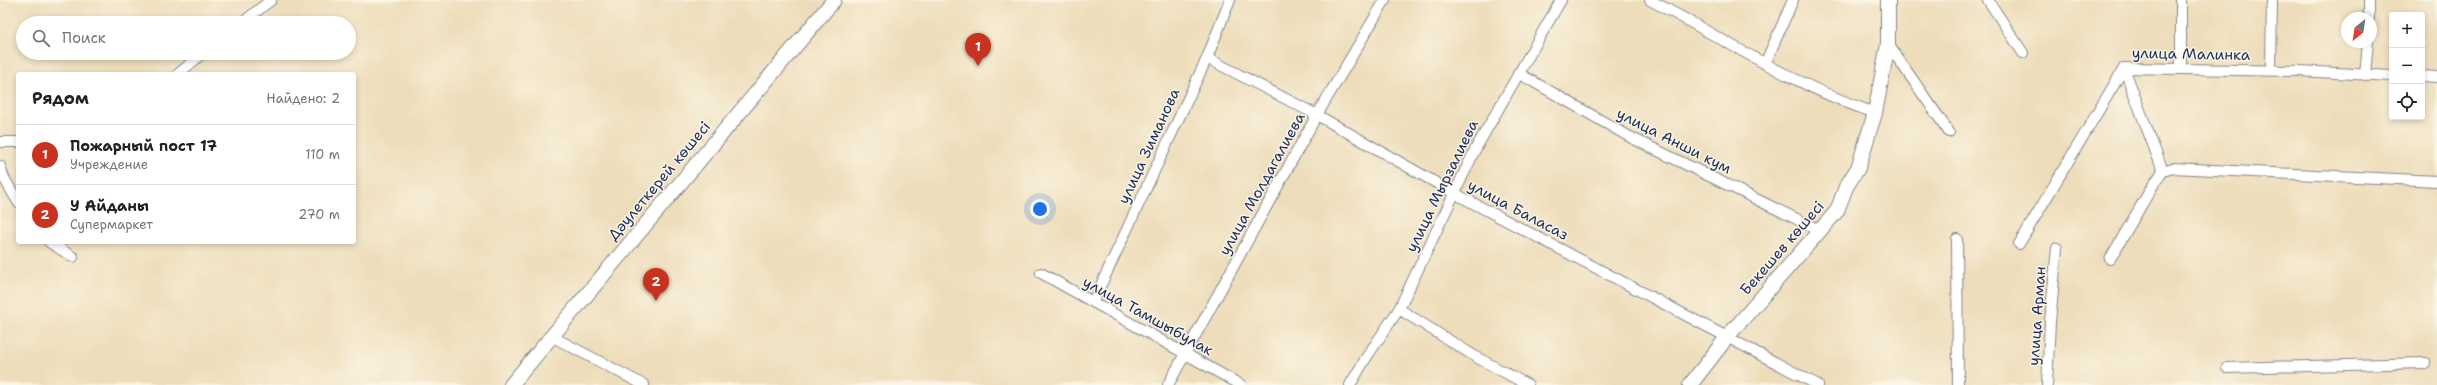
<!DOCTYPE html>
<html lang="ru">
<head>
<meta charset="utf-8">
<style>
	:root { --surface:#fff; --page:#f6f6f6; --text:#202124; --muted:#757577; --line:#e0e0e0; --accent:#c8321e }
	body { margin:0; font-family:"Shantell Sans",sans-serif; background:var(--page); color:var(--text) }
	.controls { position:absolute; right:12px; top:12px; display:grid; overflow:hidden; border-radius:4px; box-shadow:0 2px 6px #0003 }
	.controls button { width:36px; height:36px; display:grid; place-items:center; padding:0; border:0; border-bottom:1px solid var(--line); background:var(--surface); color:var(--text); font:20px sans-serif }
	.compass { position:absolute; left:2341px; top:12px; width:36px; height:36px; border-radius:50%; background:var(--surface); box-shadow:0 2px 6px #0003; rotate:210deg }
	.you { position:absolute; left:1040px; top:209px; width:14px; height:14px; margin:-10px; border:3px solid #fff; border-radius:50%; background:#1a73e8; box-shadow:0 0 0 6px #1a73e833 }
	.badge { display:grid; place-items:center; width:26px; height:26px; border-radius:50%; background:var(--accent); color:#fff; font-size:13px; font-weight:700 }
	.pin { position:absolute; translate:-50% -33px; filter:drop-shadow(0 1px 2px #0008) }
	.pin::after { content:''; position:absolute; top:21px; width:14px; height:12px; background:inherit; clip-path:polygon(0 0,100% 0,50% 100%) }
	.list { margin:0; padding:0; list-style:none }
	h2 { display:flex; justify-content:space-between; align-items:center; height:52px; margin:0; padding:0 16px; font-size:17px }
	h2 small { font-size:13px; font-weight:400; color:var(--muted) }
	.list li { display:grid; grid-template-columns:26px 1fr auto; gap:12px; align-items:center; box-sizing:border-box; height:60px; padding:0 16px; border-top:1px solid var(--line) }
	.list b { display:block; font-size:15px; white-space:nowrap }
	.list p { margin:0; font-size:13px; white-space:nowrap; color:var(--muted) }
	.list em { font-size:13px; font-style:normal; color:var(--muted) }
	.icon { flex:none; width:22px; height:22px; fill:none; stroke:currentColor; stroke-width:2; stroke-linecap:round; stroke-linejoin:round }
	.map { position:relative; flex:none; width:2437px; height:385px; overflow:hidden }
	.search { position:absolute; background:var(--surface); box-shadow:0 2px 6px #0003; left:16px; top:16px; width:340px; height:44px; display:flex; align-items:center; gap:10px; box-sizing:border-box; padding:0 14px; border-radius:22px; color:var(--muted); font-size:15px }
	.panel { position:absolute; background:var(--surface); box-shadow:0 2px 6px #0003; left:16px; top:72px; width:340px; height:172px; border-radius:4px }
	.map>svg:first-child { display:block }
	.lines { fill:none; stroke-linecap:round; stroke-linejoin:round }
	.minor-casing { stroke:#84868c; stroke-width:12 }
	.secondary-casing { stroke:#84868c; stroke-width:16 }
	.minor { stroke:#fff; stroke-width:10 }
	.secondary { stroke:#fff; stroke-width:14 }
	.labels { text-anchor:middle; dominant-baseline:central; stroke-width:3; stroke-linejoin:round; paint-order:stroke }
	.street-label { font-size:15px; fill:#1b2f5e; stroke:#fcf5e5 }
</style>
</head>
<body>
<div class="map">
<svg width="2437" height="385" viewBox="0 0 2437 385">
	<rect width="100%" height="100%" fill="#fcf5e5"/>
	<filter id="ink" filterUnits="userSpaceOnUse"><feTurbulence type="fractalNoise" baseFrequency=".025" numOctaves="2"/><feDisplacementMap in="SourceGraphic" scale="8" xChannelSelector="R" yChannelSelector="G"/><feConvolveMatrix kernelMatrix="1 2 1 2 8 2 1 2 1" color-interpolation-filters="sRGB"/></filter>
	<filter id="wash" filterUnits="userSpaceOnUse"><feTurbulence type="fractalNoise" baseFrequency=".012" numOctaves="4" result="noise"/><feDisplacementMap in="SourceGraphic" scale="16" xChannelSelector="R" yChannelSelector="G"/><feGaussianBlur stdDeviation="0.9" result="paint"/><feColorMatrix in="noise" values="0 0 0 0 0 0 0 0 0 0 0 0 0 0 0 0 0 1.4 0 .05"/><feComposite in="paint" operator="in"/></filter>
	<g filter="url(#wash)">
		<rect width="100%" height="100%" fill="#edddba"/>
	</g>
	<g filter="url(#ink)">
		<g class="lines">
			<defs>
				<path id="minor" d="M1650 0C1724 39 1795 86 1875 113
					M1988 0 2023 53
					M2181 0V68
					M2369 18V0
					M242 23 271 0
					M1888 44 1949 132
					M1207 58 1317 115 1454 193 1818 385
					M1765 64 1793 0
					M2124 68 2163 171
					M2271 70 2272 0
					M1518 73 1630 137 1821 231
					M178 74 203 53
					M2365 75 2368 42
					M2422 76 2437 77
					M0 142H18
					M0 166 4 178 18 202
					M1957 239 1958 385
					M49 242 73 257
					M2019 244 2124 68 2299 71 2392 76
					M2110 259 2152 187 2163 171 2173 168 2437 181
					M1041 273 1241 385
					M1093 302 1207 58 1230 0
					M1399 309 1476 357 1528 385
					M551 336 644 385
					M2227 368 2425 363
					M1168 385 1317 115 1385 0
					M1350 385 1366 358 1399 309 1476 148 1561 0
					M2047 385 2050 322 2057 248"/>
				<path id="secondary" d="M511 385 834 0
					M1690 385 1728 336 1837 211 1846 187 1858 168 1875 113 1888 44V0"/>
			</defs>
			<use href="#minor" class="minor-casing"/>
			<use href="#secondary" class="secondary-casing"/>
			<use href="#minor" class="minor"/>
			<use href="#secondary" class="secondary"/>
		</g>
	</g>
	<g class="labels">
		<g class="street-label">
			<text transform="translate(2191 54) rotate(1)">улица Малинка</text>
			<text transform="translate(1674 141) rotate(27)">улица Анши кум</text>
			<text transform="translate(1149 146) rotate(-65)">улица Зиманова</text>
			<text transform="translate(659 181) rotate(-50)">Дәулеткерей көшесі</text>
			<text transform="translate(1262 184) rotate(-61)">улица Молдагалиева</text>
			<text transform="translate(1442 186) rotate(-64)">улица Мырзалиева</text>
			<text transform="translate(1518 210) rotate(28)">улица Баласаз</text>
			<text transform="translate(1782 248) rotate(-49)">Бекешев көшесі</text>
			<text transform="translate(1148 316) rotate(29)">улица Тамшыбулак</text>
			<text transform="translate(2037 316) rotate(-86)">улица Арман</text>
		</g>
	</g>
</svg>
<div class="controls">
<button>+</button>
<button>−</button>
<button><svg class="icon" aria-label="locate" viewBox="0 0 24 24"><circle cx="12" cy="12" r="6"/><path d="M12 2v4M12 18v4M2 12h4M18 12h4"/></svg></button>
</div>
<svg class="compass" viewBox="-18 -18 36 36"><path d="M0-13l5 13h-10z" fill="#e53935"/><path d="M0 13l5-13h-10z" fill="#757577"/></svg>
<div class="you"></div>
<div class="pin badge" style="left:978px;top:66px">1</div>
<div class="pin badge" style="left:656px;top:301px">2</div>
<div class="search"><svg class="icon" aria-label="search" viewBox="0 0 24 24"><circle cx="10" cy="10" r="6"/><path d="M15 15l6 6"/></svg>Поиск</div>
<section class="panel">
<h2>Рядом<small>Найдено: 2</small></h2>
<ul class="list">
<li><span class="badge">1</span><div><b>Пожарный пост 17</b><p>Учреждение</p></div><em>110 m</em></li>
<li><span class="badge">2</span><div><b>У Айданы</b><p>Супермаркет</p></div><em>270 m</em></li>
</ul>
</section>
</div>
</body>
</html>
